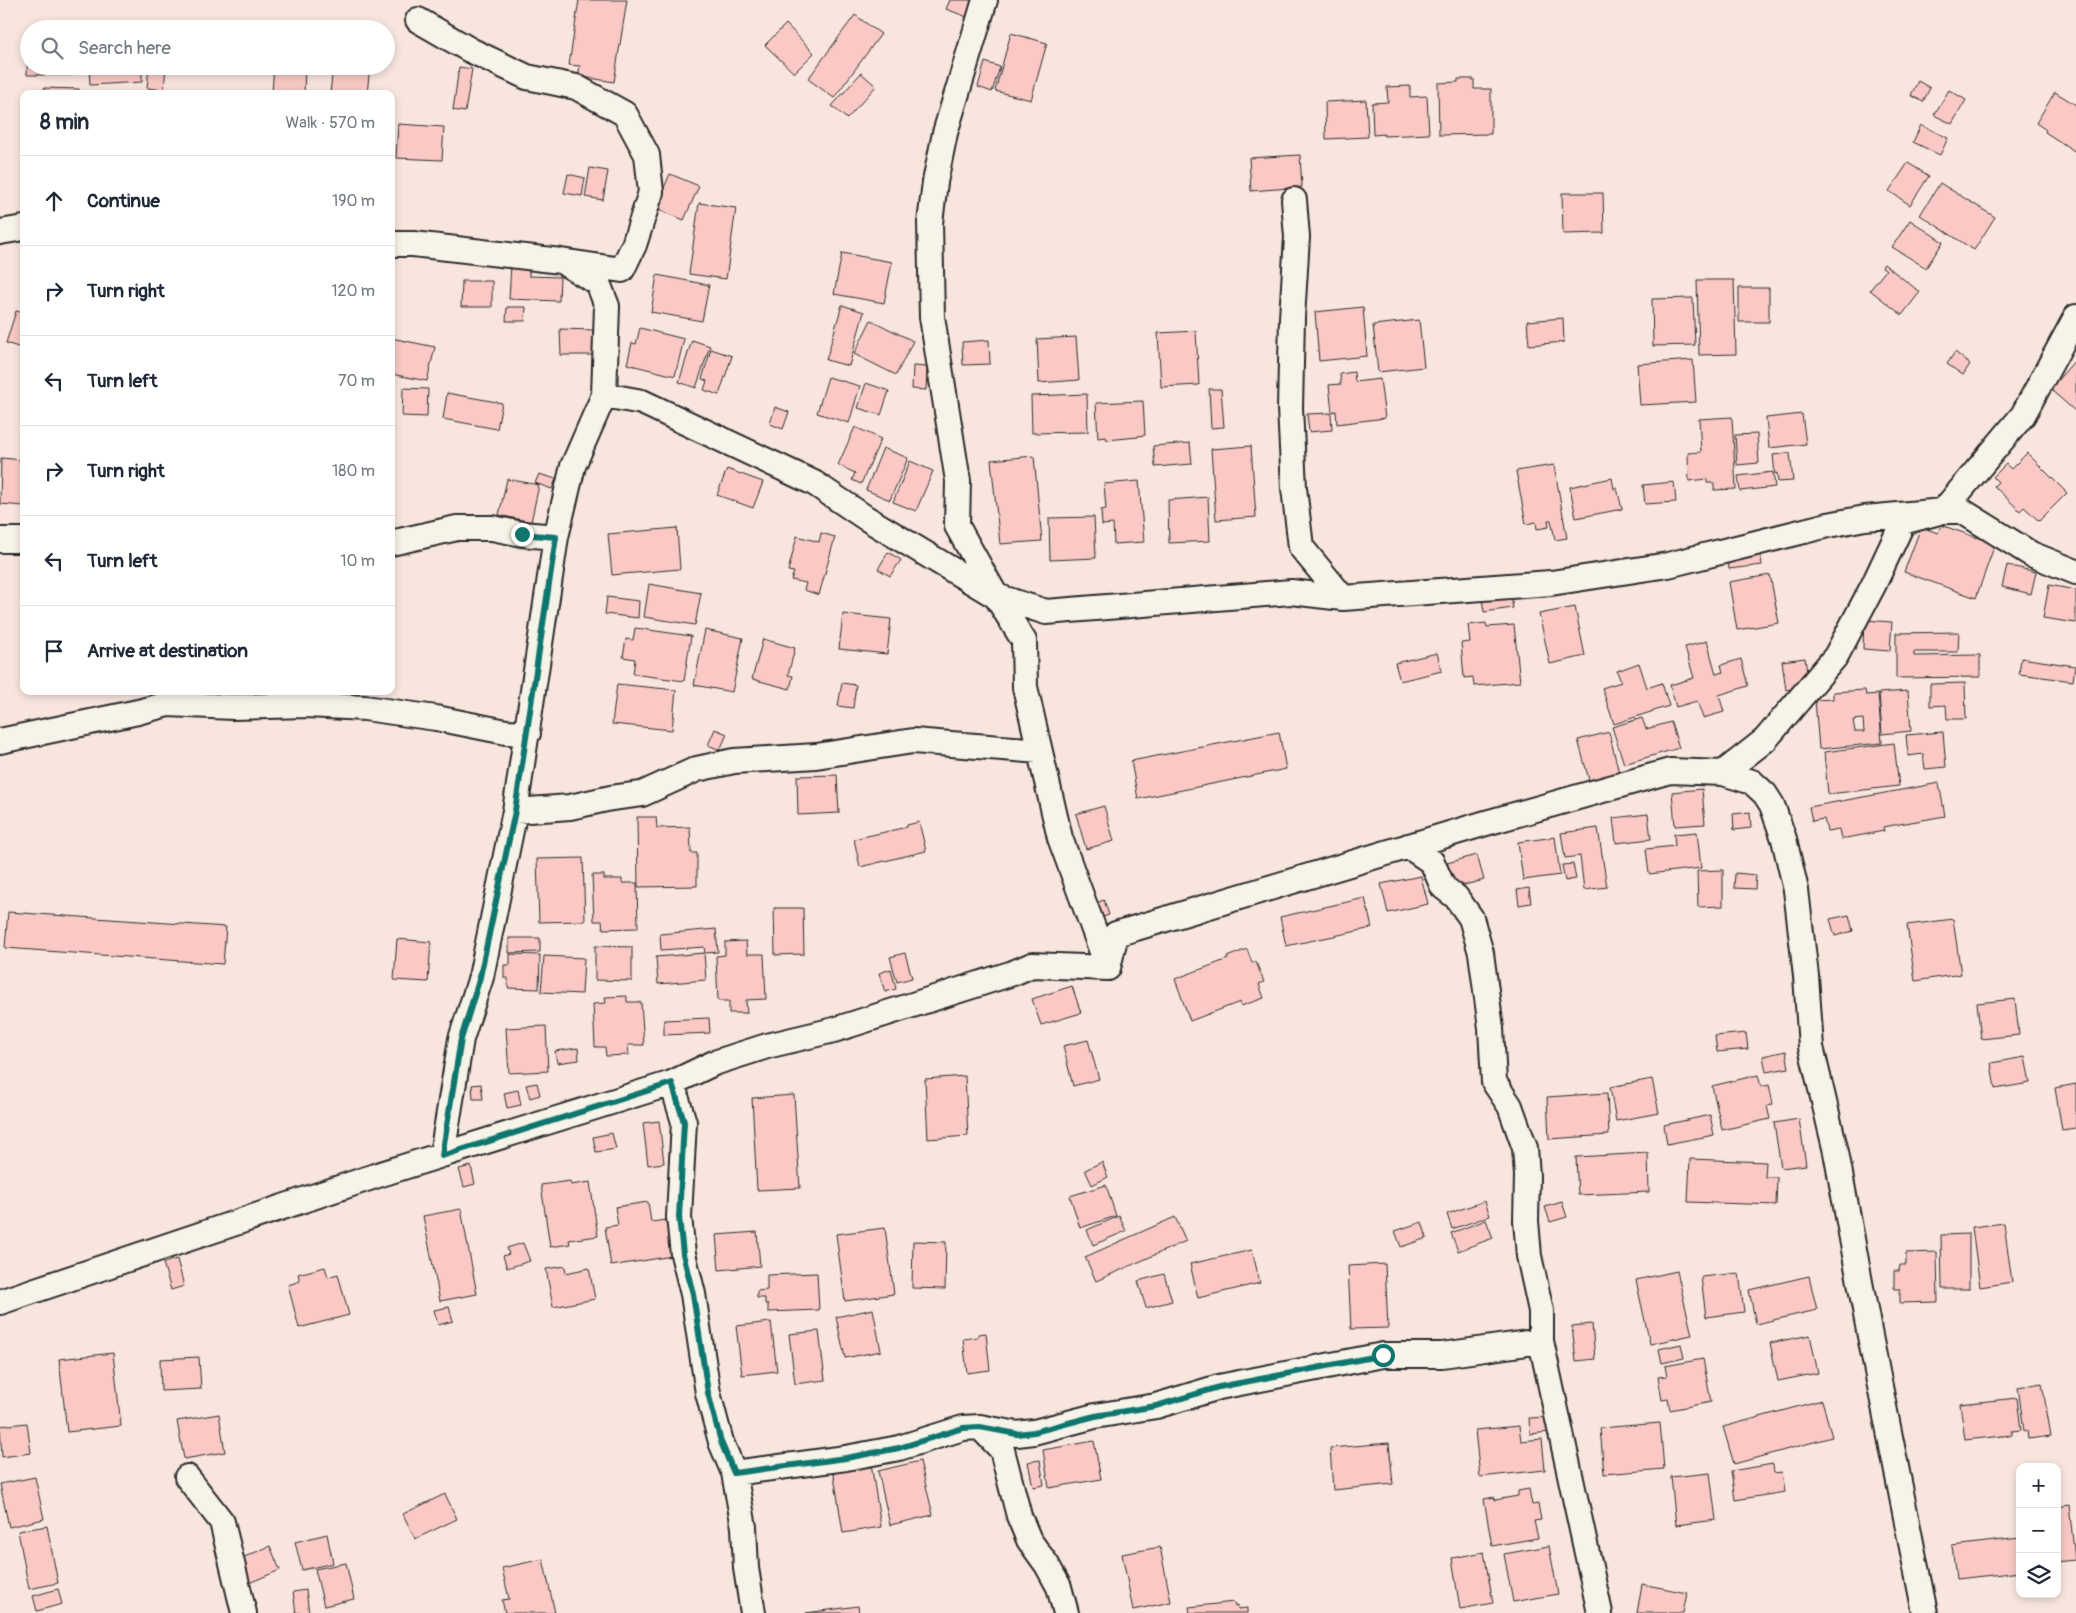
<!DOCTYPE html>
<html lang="en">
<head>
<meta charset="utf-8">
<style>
	:root { --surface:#fff; --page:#f6f6f7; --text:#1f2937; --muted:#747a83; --line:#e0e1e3 }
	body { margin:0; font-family:Pangolin,sans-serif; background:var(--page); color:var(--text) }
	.controls { position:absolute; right:15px; bottom:15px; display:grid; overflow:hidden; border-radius:10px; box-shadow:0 2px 8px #0003 }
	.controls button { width:45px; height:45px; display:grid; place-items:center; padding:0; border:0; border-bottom:1px solid var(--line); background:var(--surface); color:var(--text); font:25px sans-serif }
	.stop { position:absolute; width:15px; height:15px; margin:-11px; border:4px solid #0f766e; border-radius:50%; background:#fff }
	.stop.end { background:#0f766e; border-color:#fff; box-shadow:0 1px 5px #0008 }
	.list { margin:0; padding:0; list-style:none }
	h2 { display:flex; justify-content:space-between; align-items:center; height:65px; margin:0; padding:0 20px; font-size:21px }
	h2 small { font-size:16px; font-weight:400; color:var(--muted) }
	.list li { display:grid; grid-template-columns:32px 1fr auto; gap:15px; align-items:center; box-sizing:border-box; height:90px; padding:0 20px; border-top:1px solid var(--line) }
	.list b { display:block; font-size:19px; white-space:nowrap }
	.list em { font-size:16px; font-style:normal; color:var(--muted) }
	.icon { flex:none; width:28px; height:28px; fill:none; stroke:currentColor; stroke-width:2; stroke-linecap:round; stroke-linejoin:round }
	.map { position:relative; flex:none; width:2076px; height:1613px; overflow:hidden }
	.search { position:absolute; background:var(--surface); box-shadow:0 2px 8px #0003; left:20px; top:20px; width:375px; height:55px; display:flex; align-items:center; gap:12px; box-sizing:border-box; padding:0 18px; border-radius:28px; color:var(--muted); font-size:19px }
	.panel { position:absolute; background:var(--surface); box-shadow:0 2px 8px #0003; left:20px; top:90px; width:375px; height:605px; border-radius:10px }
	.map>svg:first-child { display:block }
	.building { fill:#fac9c5; stroke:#2b2b2b; fill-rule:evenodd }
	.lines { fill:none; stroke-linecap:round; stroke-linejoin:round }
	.minor-casing { stroke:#2b2b2b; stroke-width:28 }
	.minor { stroke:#f7f3e8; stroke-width:24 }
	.route { stroke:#0f766e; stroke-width:6 }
</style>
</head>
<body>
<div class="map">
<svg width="2076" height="1613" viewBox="0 0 2076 1613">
	<rect width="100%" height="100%" fill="#f8e6de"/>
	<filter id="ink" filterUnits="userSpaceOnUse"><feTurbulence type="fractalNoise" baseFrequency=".02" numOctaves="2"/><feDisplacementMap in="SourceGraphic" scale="10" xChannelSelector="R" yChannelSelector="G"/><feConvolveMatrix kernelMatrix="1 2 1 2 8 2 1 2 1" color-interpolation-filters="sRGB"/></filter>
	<g filter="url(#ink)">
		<path class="building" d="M579 0H627L614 82 578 76 580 66 569 65Z
			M950 0H973L967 17 946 9Z
			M855 15 881 34 834 98 808 79Z
			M786 24 814 53 794 73 765 45Z
			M28 29H46H29V66H74L73 75H27Z
			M1011 33 1047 43 1031 100 995 91Z
			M985 62 1000 67 992 92 978 87Z
			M89 66H142V82L90 85Z
			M149 66H166L164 90 147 88Z
			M274 66H305L304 94 272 93Z
			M333 66H370L367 94H330Z
			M459 67 472 69 465 112 453 110Z
			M861 73 876 86 847 119 832 106Z
			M1458 79H1474V89H1491V134L1439 135 1438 83 1458 82Z
			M1918 81 1930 88 1923 102 1911 95Z
			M1410 86V97L1427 96 1429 134 1384 136V134L1373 135 1372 103 1388 102 1387 87Z
			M44 88 79 89V94H44Z
			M1949 90 1966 100 1952 124 1934 115Z
			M2055 92 2076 105V152L2045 132 2046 130 2036 123Z
			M1366 100 1368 137 1326 139 1325 102Z
			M398 124 444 127 442 160 396 158Z
			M1921 125 1948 138 1940 155 1913 142Z
			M1300 155 1302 187 1251 191 1249 158Z
			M1908 163 1929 176 1910 205 1889 191Z
			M590 168 608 171 603 200 585 197Z
			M568 174 585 178 582 196 564 193Z
			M670 174 699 186 684 220 655 208Z
			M1940 183 1995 217 1974 250 1920 215Z
			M1562 193H1603L1604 233 1563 234Z
			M699 203 736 208 726 279 689 274Z
			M1910 220 1943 242 1926 268 1892 247Z
			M842 253 892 262 884 303 834 294Z
			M511 264 529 265V276L560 277 559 301 509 299Z
			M1884 264 1920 292 1902 315 1870 290 1886 270 1882 267Z
			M657 275 709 285 702 321 651 312Z
			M1697 280H1734L1736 354 1699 355Z
			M462 281H492V307H461Z
			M1739 288H1769V322H1739Z
			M1693 298 1695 345 1653 346 1652 299Z
			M842 305 864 312 849 366 826 360Z
			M507 307H526L525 321H506Z
			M1363 307 1367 356 1319 361 1315 312Z
			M16 311 24 313V349L6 343Z
			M1563 318 1564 342 1529 345 1527 321Z
			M871 320 913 341 896 375 854 354Z
			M1419 320 1424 367 1378 372 1373 325Z
			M640 328 684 339 675 376 627 364 632 343 636 344Z
			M560 329 594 330 593 355H561Z
			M1196 331 1199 385 1161 387 1158 333Z
			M1076 337 1079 380 1039 383 1037 339Z
			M391 338 435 347 427 381 391 374Z
			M692 340 710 346 696 388 679 382Z
			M989 340 990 364 963 365 962 342Z
			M711 349 732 356 719 395 704 390 707 381 702 379Z
			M1955 352 1970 364 1963 375 1947 364Z
			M2076 359V412L2050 389Z
			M1693 360 1696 402 1640 405 1637 364Z
			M913 366 927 367 926 390 912 389Z
			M1354 372 1355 382 1380 379 1385 418 1337 424 1336 411 1332 412 1329 385 1341 384 1340 374Z
			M828 377 860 386 849 423 817 413Z
			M866 383 889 391 881 415 858 408Z
			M403 388 428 389 427 417 402 416Z
			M1209 389H1221L1224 427 1211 428Z
			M447 393 502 403 497 429 443 419Z
			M1087 394 1088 432 1032 433 1031 396Z
			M1143 401 1145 435 1138 436V437L1107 440 1106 437 1098 438 1096 403Z
			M775 407 789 412 783 429 770 424Z
			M1331 413 1332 430 1309 432 1307 414Z
			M1802 414 1806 444 1769 448 1766 418Z
			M1732 417 1736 489 1714 490V483H1707V479L1689 481 1688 453 1701 452 1699 419Z
			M855 427 881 439 861 484 852 480 855 473 838 465Z
			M1757 434 1759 463 1737 465 1735 435Z
			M1190 443 1192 464 1155 467 1153 446Z
			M1251 446 1256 517 1216 520 1211 449Z
			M883 448 908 458 890 500 866 490Z
			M1790 453 1793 481 1778 482 1777 473 1775 474 1773 455Z
			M2027 453 2067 493 2039 521 2024 507 2020 511 1994 486 1998 482 1993 477 2006 464 2011 469Z
			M1034 456 1042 541 1000 544 991 460Z
			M1 458 24 460V506L0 504Z
			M910 461 933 471 916 511 893 502Z
			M1554 465 1567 538 1555 540 1551 520H1548L1549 527 1537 529 1536 522 1526 524 1516 471Z
			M727 469 763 482 753 508 717 495Z
			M1773 472 1775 487 1740 491 1738 476Z
			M539 474 556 479 552 489 535 483Z
			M1612 478 1614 489 1617 488 1622 509 1576 518 1570 487Z
			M507 479 539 485 531 522 499 515Z
			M1139 481 1144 542 1114 544 1113 524 1102 525 1101 510 1106 509 1104 484Z
			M1674 482 1676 502 1645 504 1643 485Z
			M1208 497 1210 541 1169 543 1168 500Z
			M1094 517 1096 558 1050 560 1049 518Z
			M1941 525 1995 544 1976 598 1904 572 1921 527 1938 533Z
			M677 528 680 569 612 575 608 534Z
			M821 533 835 537 819 595 804 590 806 583 791 580 794 572 788 571 797 536 819 542Z
			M1760 548 1762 565 1729 569 1727 553Z
			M888 552 901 560 890 576 878 569Z
			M2007 565 2036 572 2031 594 2002 587Z
			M1770 575 1779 623 1737 630 1729 582Z
			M649 584 701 593 695 625 644 617Z
			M2049 585 2076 590V623L2043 618Z
			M1510 589 1513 608 1484 612 1482 599Z
			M607 597 639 601 638 618 605 614Z
			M1575 607 1585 656 1550 664 1539 614Z
			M843 614 891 619 887 654 839 649Z
			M1864 620 1892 622 1890 651 1863 649Z
			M1486 623 1487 627 1514 625 1520 682 1474 686 1473 677 1464 678 1461 643 1470 642 1468 625Z
			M635 628 691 636 684 681 633 674 635 659 623 657 626 639 633 640Z
			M705 630 743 638 732 692 694 685Z
			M1959 632 1958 652H1914V656L1980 655V677L1896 678V633Z
			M763 639 795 648 788 675 793 676 790 689 752 679Z
			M1707 641 1716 674 1723 672 1721 665 1741 659 1748 686 1719 695 1724 712 1703 718 1697 701 1676 707 1670 685 1694 678 1685 647Z
			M1437 653 1442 671 1400 681 1395 663Z
			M1805 658 1809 686 1786 690 1782 661Z
			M2021 658 2075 666 2073 681 2019 674Z
			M1639 663 1647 688 1662 683 1669 706 1614 724 1602 688 1621 682 1617 671Z
			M842 683 856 685 853 708 838 706Z
			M1965 683 1966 719H1947L1946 705 1930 706V684Z
			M617 684 676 690 672 730 612 724Z
			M1865 690 1866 695 1878 694 1882 743 1819 749 1815 700 1833 699V692ZM1863 719 1864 732H1855L1853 720Z
			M1908 691 1911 731 1882 734 1879 693Z
			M1642 718 1646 729 1671 722 1679 748 1624 764 1612 727Z
			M715 729 727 734 720 750 708 745Z
			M1279 732 1286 769 1138 799 1131 761Z
			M1609 732 1619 773 1589 780 1578 740Z
			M1943 732 1946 767 1925 769 1923 754 1908 756 1906 735Z
			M1894 743 1899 786 1828 794 1824 752Z
			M837 775 839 813 798 815 797 776Z
			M1939 783 1945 816 1883 827 1884 831 1841 839 1839 829 1827 831 1824 819 1812 821 1809 807Z
			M1702 789 1705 824 1675 826 1672 792Z
			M1104 806 1114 841 1086 849 1076 814Z
			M1750 812 1751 828 1734 830 1733 814Z
			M1648 814 1651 839 1616 843 1613 818Z
			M637 817H656L657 828 690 827 691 853H697V886L638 887Z
			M919 822 926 851 860 867 854 839 907 827V825Z
			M1598 828 1607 887 1584 890 1580 856 1565 858 1561 833Z
			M1697 832 1701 868 1649 874 1646 849 1675 846 1674 834Z
			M1555 837 1560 875 1523 880 1518 842Z
			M1477 855 1484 880 1453 888 1447 863Z
			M583 858 585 921 539 922 537 859Z
			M1573 864 1576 879 1565 881 1562 865Z
			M1723 870V906L1698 907 1697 871Z
			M1735 873 1756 875 1755 889 1734 888Z
			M592 875H604V879H622V883H637L638 928 603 929 602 921H594Z
			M1421 876 1428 904 1388 913 1381 884Z
			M1529 888 1531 903 1519 905 1517 890Z
			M1365 898 1372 928 1286 946 1280 917Z
			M1104 900 1109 915 1082 924 1090 905Z
			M774 908H803L804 954 775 955Z
			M8 912 226 927 223 964 5 948Z
			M1849 915 1853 931 1835 936 1830 919Z
			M1953 919 1961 974 1915 981 1907 925Z
			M716 929 718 952 705 953 704 947 661 950 660 934Z
			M509 938H540V952L509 953Z
			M397 939 431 942 428 982 394 980Z
			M746 941 747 954H764L766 999 746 1000 747 1013H729V1001H718L716 956 725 955V942Z
			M595 946 632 947V981L595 980Z
			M1247 949 1252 963 1256 962 1264 982 1259 984 1264 998 1241 1006 1240 1002 1190 1021 1175 979 1228 959 1227 957Z
			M704 953 706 980 658 984 656 957Z
			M905 953 912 978 897 982 890 957Z
			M510 954 540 955 539 989 508 988V978H504V965H510Z
			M544 956 584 958 582 994 541 992Z
			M891 969 896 989 885 992 879 973Z
			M1072 986 1081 1013 1041 1025 1032 999Z
			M627 996V1002H641L644 1045H628L629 1055 606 1056 605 1047H595L593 1004 606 1003 605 997Z
			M2015 999 2019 1035 1981 1039 1977 1003Z
			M709 1018 710 1033 664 1035V1020Z
			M546 1026 548 1071 509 1073 506 1028Z
			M1746 1033 1748 1049 1717 1052 1715 1036Z
			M1088 1040 1099 1079 1073 1086 1063 1046Z
			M578 1048 579 1060 557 1063 555 1051Z
			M1786 1051 1789 1068 1766 1072 1763 1056Z
			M2025 1057 2030 1083 1995 1089 1991 1063Z
			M1758 1075 1761 1087 1769 1085 1773 1104 1767 1106 1770 1119 1722 1130 1712 1086Z
			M965 1076 968 1136 928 1139 925 1079Z
			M1652 1079 1659 1113 1616 1121 1610 1087Z
			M537 1083 540 1095 530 1098 526 1085Z
			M481 1084 483 1099H473L472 1085Z
			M2076 1084V1128L2062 1130 2055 1088Z
			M518 1090 521 1105 507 1108 504 1093Z
			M1607 1093 1609 1135 1549 1139 1547 1097Z
			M794 1095 800 1188 757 1190 752 1098Z
			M1710 1115 1714 1135 1667 1144 1664 1125Z
			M1799 1119 1806 1165 1781 1168 1774 1123Z
			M659 1121 664 1163 648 1165 643 1123Z
			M612 1133 616 1149 596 1152 593 1137Z
			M1648 1153 1649 1192 1578 1195 1576 1157Z
			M1690 1159 1766 1162 1765 1177H1777L1776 1205 1688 1202Z
			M1102 1162 1108 1177 1092 1185 1085 1170Z
			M471 1166 475 1184 464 1187 459 1169Z
			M570 1181 571 1185 590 1182 598 1236 569 1240 570 1244 550 1247 541 1185Z
			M1106 1185 1116 1216 1080 1228 1070 1196Z
			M1485 1201 1490 1216 1452 1229 1447 1214Z
			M648 1202 651 1222 666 1220 672 1256 611 1266 605 1227 618 1225 615 1207Z
			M1562 1202 1567 1217 1550 1222 1545 1207Z
			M461 1209 477 1294 440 1301 423 1216Z
			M1119 1216 1126 1231 1093 1245 1087 1230Z
			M1175 1217 1186 1241 1096 1281 1085 1257Z
			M1486 1220 1493 1238 1458 1251 1451 1233Z
			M1422 1222 1427 1238 1401 1247 1395 1231Z
			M2004 1223 2012 1282 1980 1287 1972 1227Z
			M885 1228 894 1294 845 1301 836 1234Z
			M757 1232 760 1266 719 1270 716 1235Z
			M1969 1234V1289H1942L1941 1235Z
			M913 1241 946 1242 945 1289 912 1288Z
			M523 1243 530 1261 507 1268 503 1256 509 1254 507 1248Z
			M1252 1250 1260 1283 1198 1298 1190 1264Z
			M1937 1252 1938 1302 1900 1303V1289H1894V1271H1899L1900 1265H1906V1253Z
			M177 1259 184 1286 171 1290 163 1263Z
			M1385 1264 1388 1328 1351 1329 1348 1266Z
			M565 1266 566 1273 589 1268 595 1299 553 1307 546 1269Z
			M325 1267 328 1277 338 1274 349 1315 299 1328 288 1285 300 1281 298 1274Z
			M1677 1271 1692 1335 1650 1344 1636 1280Z
			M817 1273 819 1310 768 1312V1304H765V1298H757V1291L767 1290V1275Z
			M1739 1273 1744 1312 1706 1317 1701 1277Z
			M1164 1274 1172 1301 1146 1308 1138 1281Z
			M1809 1276 1817 1310 1756 1324 1749 1290Z
			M449 1307 453 1321 438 1325 434 1310Z
			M873 1309 881 1351 845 1358 836 1317Z
			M771 1322 777 1371 742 1375 736 1326Z
			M1592 1324 1595 1359 1576 1361 1572 1326Z
			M819 1331 825 1380 795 1384 789 1334Z
			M986 1333 990 1370 967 1373 963 1339 978 1337V1334Z
			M1810 1335 1818 1373 1778 1381 1770 1343Z
			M1681 1344 1684 1358 1662 1363 1659 1349Z
			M113 1353 121 1426 67 1432 59 1359Z
			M199 1357 201 1389 161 1391 160 1359Z
			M1703 1359 1711 1402 1670 1410 1668 1399 1662 1400 1658 1377 1667 1376 1665 1366Z
			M2042 1383 2051 1436 2028 1439 2027 1431H2024L2018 1387Z
			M2017 1398 2021 1430 2012 1431V1435L1965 1440 1960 1404Z
			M1822 1400 1832 1437 1734 1464 1723 1427Z
			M219 1414 225 1452 184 1459 177 1421Z
			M1548 1417 1550 1432 1530 1434 1529 1418Z
			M27 1423 31 1453 2 1457 0 1426Z
			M1660 1423 1664 1469 1604 1474 1600 1428Z
			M1519 1426 1521 1441 1542 1439 1545 1470 1480 1477 1475 1430Z
			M1094 1441 1101 1479 1049 1488 1043 1450Z
			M1389 1443 1393 1484 1333 1490 1330 1448Z
			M1040 1460 1044 1485 1033 1487 1028 1462Z
			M920 1461 933 1515 890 1525 878 1471Z
			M871 1463 881 1527 843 1533 833 1469Z
			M1773 1464 1774 1473 1782 1472 1785 1492 1735 1500 1731 1471Z
			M1710 1473 1716 1520 1676 1525 1671 1477Z
			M35 1477 44 1519 9 1527 0 1484Z
			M1529 1489 1532 1505 1538 1504 1541 1520 1534 1521 1538 1538 1492 1546 1484 1499 1494 1497 1495 1500 1518 1496V1491Z
			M445 1494 457 1519 415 1539 403 1514Z
			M2069 1505 2075 1560 2057 1562V1507Z
			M47 1526 58 1583 29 1589 18 1531Z
			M327 1534 333 1563 302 1570 295 1542Z
			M2020 1538V1572L1956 1579 1952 1546Z
			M270 1546 280 1570 244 1585 235 1561Z
			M1549 1546 1558 1594 1513 1602 1504 1554Z
			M1160 1547 1171 1602 1133 1610 1122 1554Z
			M1484 1552 1493 1603 1460 1609 1452 1558Z
			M543 1559 555 1613H505L502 1600 509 1599 502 1568Z
			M346 1563 354 1599 324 1606 315 1569Z
			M1642 1584 1687 1593 1683 1613H1637Z
			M58 1589 62 1604 37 1611 33 1596Z
			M306 1590 309 1613H296L293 1592Z
			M1234 1602 1235 1606 1238 1605V1609L1247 1608V1613H1190L1189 1607Z
			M858 1606 859 1613H806Z"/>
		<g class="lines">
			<defs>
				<path id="minor" d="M985 0 945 133 935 182 930 223 932 317 958 481 957 526 996 596
					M1294 200 1297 237 1292 318 1290 408 1294 488 1301 547 1343 598
					M0 232 24 228
					M391 244H413L561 261 622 270 634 245 651 192 647 155 625 114 576 87 527 77 470 50 418 20
					M604 395 642 402 814 483 866 518 994 595
					M0 540H24
					M391 543 457 528H492L522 534 556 537
					M0 741 138 712 168 704 233 707 307 705 365 708 436 718 506 732 528 733
					M1723 773 1765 740 1836 656 1873 586 1903 522 1943 511H1962L2031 554 2076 572
					M515 811 570 807 611 798 642 794 697 769 734 761 816 756 913 741 1040 751
					M1408 846 1432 862 1443 887 1456 897 1471 918 1481 953 1491 1028 1494 1082 1510 1106 1525 1148 1527 1176 1526 1221 1529 1256 1541 1311V1341L1600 1613
					M1108 968 1060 838 1025 687 1024 641 996 596 1046 612 1291 592 1343 598 1551 583 1668 565 1828 525 1865 518 1943 511 2023 415 2076 317
					M672 1083 684 1122 679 1217 683 1254 693 1294 708 1393 721 1442 734 1473 744 1527 746 1568 753 1613
					M442 1155 461 1039 481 977 515 811 556 537 573 466 604 395 607 306 598 283 561 261
					M0 1302 381 1174 672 1083 714 1063 767 1046 834 1030 1013 973 1032 965 1108 968 1116 934 1486 823 1670 771 1723 773 1752 782 1765 794 1772 805 1784 839 1796 890 1806 976 1811 1047 1836 1152 1869 1331 1925 1613
					M980 1427 1002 1450 1019 1516 1029 1540 1047 1565 1059 1587 1066 1613
					M734 1473 846 1458 899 1448 963 1428 980 1427 1017 1434 1034 1432 1095 1416 1156 1406 1219 1387 1383 1355H1442L1541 1341
					M187 1477 222 1522 244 1613"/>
			</defs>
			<use href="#minor" class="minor-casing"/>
			<use href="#minor" class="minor"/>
		</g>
	</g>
	<g class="lines" filter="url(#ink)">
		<path class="route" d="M522 534 556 537 515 811 480 977 461 1039 442 1156 672 1083 684 1122 679 1217 683 1254 693 1294 708 1393 721 1442 734 1473 846 1458 899 1448 963 1428 980 1427 1017 1434 1034 1432 1095 1416 1156 1406 1219 1387 1383 1355"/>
	</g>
</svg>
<div class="controls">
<button>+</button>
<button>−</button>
<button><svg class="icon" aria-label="layers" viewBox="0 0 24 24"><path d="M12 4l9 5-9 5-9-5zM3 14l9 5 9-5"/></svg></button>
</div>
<div class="stop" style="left:1383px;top:1355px"></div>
<div class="stop end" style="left:522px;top:534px"></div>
<div class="search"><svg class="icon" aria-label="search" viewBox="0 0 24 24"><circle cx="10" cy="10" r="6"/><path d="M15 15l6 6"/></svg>Search here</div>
<section class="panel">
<h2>8 min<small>Walk · 570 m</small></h2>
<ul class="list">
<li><svg class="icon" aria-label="ahead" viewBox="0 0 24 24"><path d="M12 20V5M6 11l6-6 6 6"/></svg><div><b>Continue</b></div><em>190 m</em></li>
<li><svg class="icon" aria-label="right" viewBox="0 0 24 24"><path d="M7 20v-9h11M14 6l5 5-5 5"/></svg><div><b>Turn right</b></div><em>120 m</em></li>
<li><svg class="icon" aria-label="left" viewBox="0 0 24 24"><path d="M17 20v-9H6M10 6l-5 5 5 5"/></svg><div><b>Turn left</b></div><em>70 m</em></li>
<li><svg class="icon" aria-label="right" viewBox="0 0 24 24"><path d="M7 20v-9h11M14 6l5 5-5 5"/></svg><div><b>Turn right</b></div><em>180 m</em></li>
<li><svg class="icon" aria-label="left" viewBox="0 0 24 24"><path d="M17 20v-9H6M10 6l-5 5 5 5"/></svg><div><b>Turn left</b></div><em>10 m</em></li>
<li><svg class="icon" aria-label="arrive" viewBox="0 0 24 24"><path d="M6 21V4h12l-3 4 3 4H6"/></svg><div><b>Arrive at destination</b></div></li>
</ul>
</section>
</div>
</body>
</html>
